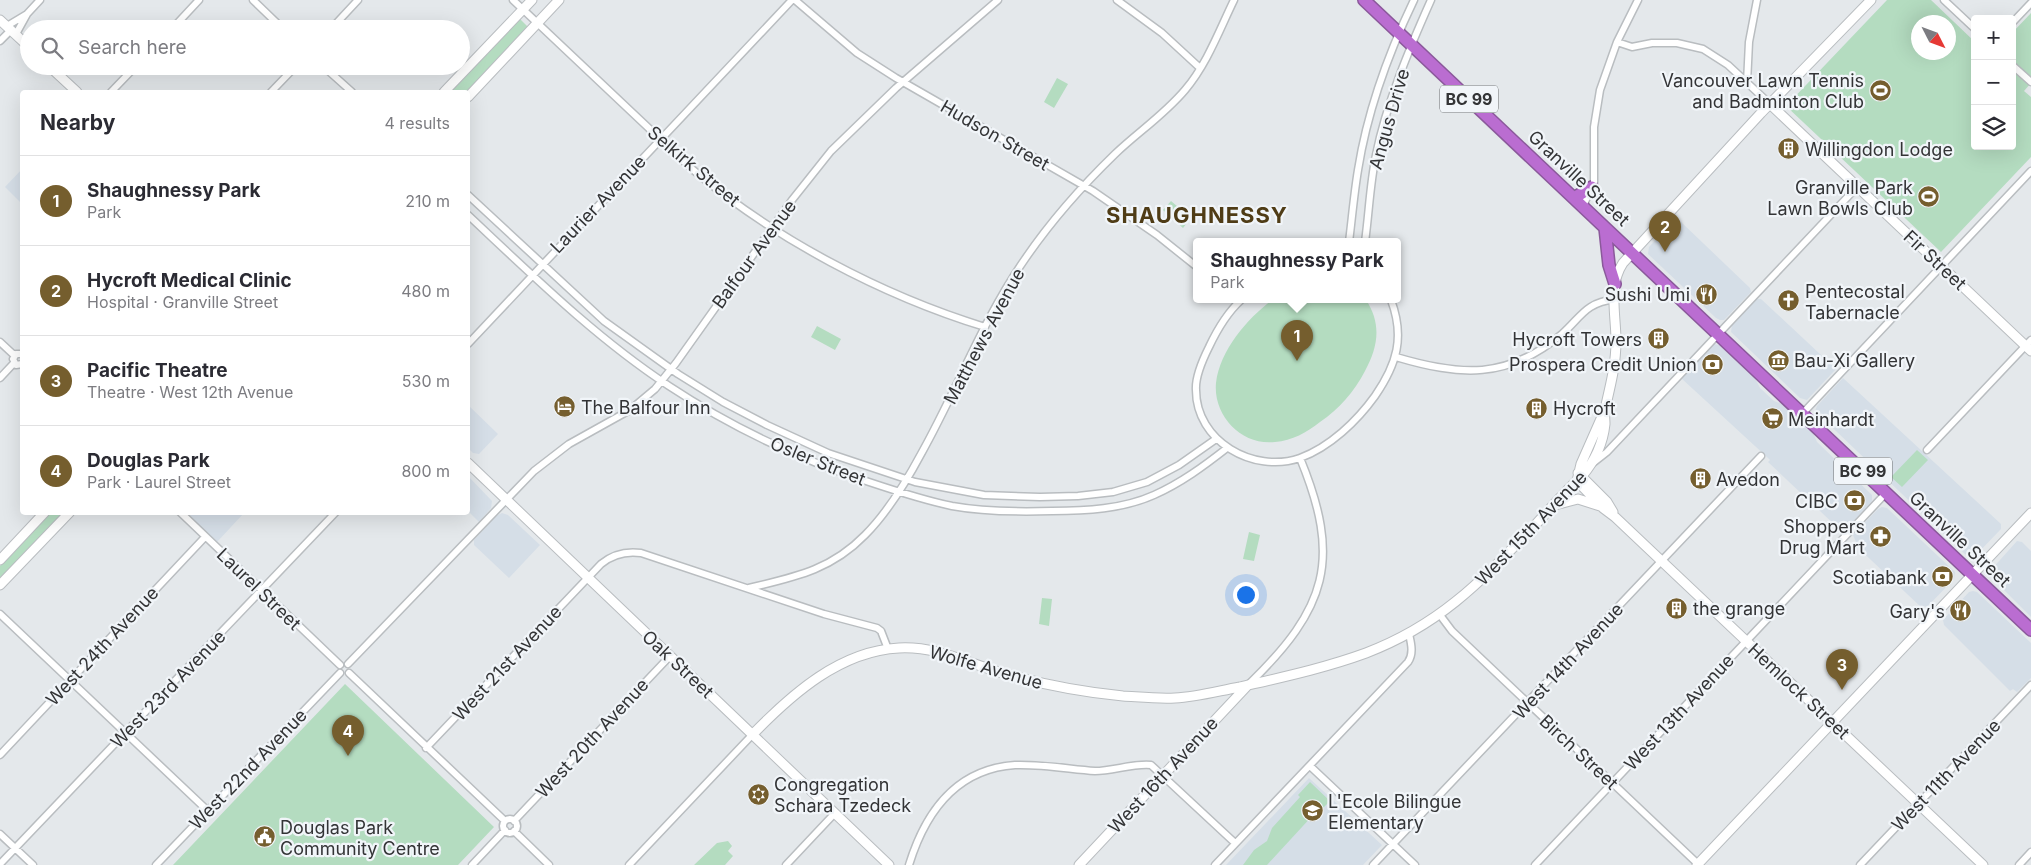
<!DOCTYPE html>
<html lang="en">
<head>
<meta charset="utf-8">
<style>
	:root { --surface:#fff; --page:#f7f7f7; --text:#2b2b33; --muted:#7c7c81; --line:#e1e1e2; --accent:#755e2e }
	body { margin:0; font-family:Inter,sans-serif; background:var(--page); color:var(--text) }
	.controls { position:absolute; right:15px; top:15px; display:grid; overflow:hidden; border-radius:5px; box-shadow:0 5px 20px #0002 }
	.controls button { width:45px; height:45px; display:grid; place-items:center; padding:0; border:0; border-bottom:1px solid var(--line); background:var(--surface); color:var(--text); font:25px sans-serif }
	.compass { position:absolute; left:1911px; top:15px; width:45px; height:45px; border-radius:50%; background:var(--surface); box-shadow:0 5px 20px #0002; rotate:132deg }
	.you { position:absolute; left:1245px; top:594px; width:18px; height:18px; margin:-12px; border:4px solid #fff; border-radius:50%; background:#1a73e8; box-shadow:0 0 0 8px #1a73e833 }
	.badge { display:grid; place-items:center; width:32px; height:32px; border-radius:50%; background:var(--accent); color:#fff; font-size:16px; font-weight:700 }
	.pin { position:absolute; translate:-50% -41px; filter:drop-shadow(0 1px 2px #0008) }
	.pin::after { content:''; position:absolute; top:26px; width:18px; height:15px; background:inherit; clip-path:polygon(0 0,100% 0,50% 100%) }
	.popup { position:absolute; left:1193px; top:238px; width:208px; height:65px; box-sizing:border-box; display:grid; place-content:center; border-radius:5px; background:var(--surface); filter:drop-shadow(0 1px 4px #0005); font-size:16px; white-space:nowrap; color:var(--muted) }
	.popup b { font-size:19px; color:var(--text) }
	.popup::after { content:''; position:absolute; left:50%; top:100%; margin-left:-10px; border:10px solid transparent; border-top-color:var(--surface) }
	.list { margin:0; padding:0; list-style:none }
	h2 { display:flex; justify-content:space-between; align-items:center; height:65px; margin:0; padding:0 20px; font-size:21px }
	h2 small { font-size:16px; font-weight:400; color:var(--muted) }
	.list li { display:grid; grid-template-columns:32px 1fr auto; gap:15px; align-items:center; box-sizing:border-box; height:90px; padding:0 20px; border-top:1px solid var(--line) }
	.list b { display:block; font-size:19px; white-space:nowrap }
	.list p { margin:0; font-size:16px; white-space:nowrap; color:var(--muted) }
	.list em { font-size:16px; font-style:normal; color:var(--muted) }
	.icon { flex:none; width:28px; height:28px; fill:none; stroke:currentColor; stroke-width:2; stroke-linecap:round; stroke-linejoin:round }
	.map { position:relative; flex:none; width:2031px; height:865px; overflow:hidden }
	.search { position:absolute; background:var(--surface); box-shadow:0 5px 20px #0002; left:20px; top:20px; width:450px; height:55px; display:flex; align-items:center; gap:12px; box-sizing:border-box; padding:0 18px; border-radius:28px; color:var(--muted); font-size:19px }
	.panel { position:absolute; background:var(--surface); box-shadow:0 5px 20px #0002; left:20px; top:90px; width:450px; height:425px; border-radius:5px }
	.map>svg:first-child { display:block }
	.built { fill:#d5dee7 }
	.green { fill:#b4dcc0; fill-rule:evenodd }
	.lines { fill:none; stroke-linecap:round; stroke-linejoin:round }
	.street-casing { stroke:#b9bdc0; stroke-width:9 }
	.secondary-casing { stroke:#b9bdc0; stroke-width:11 }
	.highway-casing { stroke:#8b599b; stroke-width:14 }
	.street { stroke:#fff; stroke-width:6 }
	.secondary { stroke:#fff; stroke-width:9 }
	.highway { stroke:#ba6dd1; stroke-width:11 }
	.labels { text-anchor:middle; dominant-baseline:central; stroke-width:4.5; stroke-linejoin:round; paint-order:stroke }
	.shield { fill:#f1f5f9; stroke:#6c6e70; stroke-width:1 }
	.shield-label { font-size:16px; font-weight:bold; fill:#333436 }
	.poi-label { font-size:18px; fill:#333436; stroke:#f1f5f9; text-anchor:start }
	.street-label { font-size:18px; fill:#333436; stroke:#f1f5f9 }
	.district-label { font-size:22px; font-weight:bold; letter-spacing:1px; fill:#4f3c16; stroke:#f1f5f9 }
</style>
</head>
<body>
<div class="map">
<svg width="2031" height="865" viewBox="0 0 2031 865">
	<rect width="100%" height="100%" fill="#e4e8eb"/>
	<path class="built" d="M22 169V204L5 187Z
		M1675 220 1680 221 1750 288 1751 292 1724 320H1720L1716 318 1648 254 1649 247Z
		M1757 299H1761L1836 369 1807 400 1800 398 1731 332 1732 325Z
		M1714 344 1719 345 1755 378 1760 388 1774 401 1782 404 1813 433 1817 442 1872 495V501L1847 528 1840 526 1838 528 1768 462 1770 460 1768 458 1681 378Z
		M1843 378 2001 524V529L1975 556 1971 558 1966 555 1815 411 1817 406Z
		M468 405 498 434 479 454 473 453 468 448Z
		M468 476 492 501 491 508 479 522 468 511Z
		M1882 507 1887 508 1955 572 1954 579 1927 607 1924 606 1922 608 1854 544 1856 542 1853 535 1878 509Z
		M186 513H244L217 542Z
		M502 513 508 515 540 545 509 578 474 545V540L496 516Z
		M2017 541 2022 542 2031 551V617L1989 575 1991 570Z
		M1973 591 1977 592 2031 643V678L2017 692 2013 689 2010 691 1944 625 1943 620 1969 592Z
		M1309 778 1382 845 1363 865H1226Z"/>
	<path class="green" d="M1887 0H1931L1975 42V146H2012V33L2031 13V83L2024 91 2031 97V157L1941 252 1786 106ZM1918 22H1948V52H1918Z
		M520 19 528 27 467 92H450Z
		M1057 78 1068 84 1054 108 1044 102Z
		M1171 201 1191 218 1183 228 1163 210Z
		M1272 300H1366C1382 324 1378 347 1365 371 1354 392 1339 409 1320 422 1307 432 1292 441 1275 442 1242 446 1213 416 1216 383 1220 350 1247 319 1272 300Z
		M817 326 841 339 835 350 811 337Z
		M1917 450 1928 460 1902 487 1891 477Z
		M51 513H65L0 578V566Z
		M1249 532 1260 535 1254 561 1243 559Z
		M1042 598 1052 599 1049 626 1039 624Z
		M345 684 494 827 458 865H173Z
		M1310 782 1330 801 1318 813 1314 814 1267 865H1243L1254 850 1267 841 1272 828 1300 797 1298 795Z
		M728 841 732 846 728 851 733 856 725 865H694L717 843Z"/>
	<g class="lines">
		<defs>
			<path id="street" d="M253 0 283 29
				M513 0 692 169C775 239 881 295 985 327
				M795 0 857 53 896 78 1093 191 1157 235 1197 267
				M1117 0 1162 33 1200 68
				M1944 0 1975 29
				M2012 23 2031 3
				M7 26 27 14
				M172 29 199 0
				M331 29 358 0
				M16 34 27 14 40 0
				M0 41 11 30
				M1617 42 1632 47 1652 43H1677L1703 49 1728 65 1770 104
				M2012 65 2031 82
				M323 66 352 92
				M1747 83 1749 42 1757 0
				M111 92 136 66
				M271 92 296 66
				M468 195 604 321 678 374 723 402 767 425 828 453 915 482 984 495 1040 497 1078 496 1113 492 1147 482 1179 465 1216 439
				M1583 206 1594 182V127L1600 90 1617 42 1638 0
				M468 215C532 275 596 338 669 386 731 427 799 459 869 482 896 491 923 500 952 506 985 512 1019 512 1052 511 1085 511 1123 509 1154 495 1181 483 1204 466 1227 448
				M1349 242C1352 218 1354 194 1358 170 1367 113 1389 52 1414 0
				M1365 242C1369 213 1370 183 1376 155 1386 104 1410 47 1431 0
				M1241 300C1228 312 1217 330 1209 347 1203 359 1195 376 1196 390 1196 441 1253 474 1300 458 1330 447 1357 421 1375 396 1397 364 1405 337 1391 300
				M0 342 14 355
				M468 344 792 0
				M22 354H16L13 359 16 365 22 364
				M1396 357C1460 376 1507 380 1562 334 1582 316 1585 303 1615 299
				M0 378 14 363
				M1802 414 2031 171
				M1927 450 2031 340
				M1593 463 1607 452 1857 187
				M180 512 340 665
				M749 588C795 577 831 570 865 535 888 512 906 482 921 454 957 390 983 319 1025 259 1051 221 1082 186 1115 154 1138 132 1164 115 1185 90 1207 64 1219 31 1234 0
				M0 614 208 811
				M1440 615 1452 631 1699 865
				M348 664 534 471 569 444 630 410 655 389 676 363 792 200 831 151 896 88 998 0
				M349 673 505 821
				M1249 684C1327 608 1342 560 1300 458
				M426 748 601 564C613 554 626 551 641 553L824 614 877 628 881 631 888 649
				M0 755 205 537
				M1310 766 1415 865
				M503 826a7 7 0 1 1 14 0a7 7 0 1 1-14 0Z
				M514 821 670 656
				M514 831 549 865
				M0 834 33 865
				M0 864 336 512
				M156 865 340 673
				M472 865 505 830
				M629 865 753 734
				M786 865 835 813
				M909 865C925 813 956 769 1015 765 1041 764 1069 769 1095 771 1113 771 1134 763 1151 765L1235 843
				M1215 865 1408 662C1414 653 1411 643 1409 634
				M1373 865 1761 456
				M1535 865 1886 493
				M1860 865 2031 685
				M2019 865 2031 852"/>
			<path id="secondary" d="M0 20 29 47
				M49 66 77 92
				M444 92 532 0
				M468 97 559 0
				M1770 104 2031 351
				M468 463 889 865
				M1578 473 1607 502 1613 512
				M1577 481 1603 508 1615 517 1983 865
				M1577 481 1581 464 1604 412
				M1555 505 1578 499 1600 506
				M0 560 45 512
				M0 585 70 512
				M753 734C792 694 840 651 899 648 935 646 966 662 999 672 1040 684 1081 692 1123 696 1140 697 1158 699 1175 698 1197 697 1218 691 1240 687 1283 677 1325 668 1366 653 1442 624 1482 580 1536 524 1551 508 1566 490 1582 476 1594 462 1603 443 1605 424 1605 419 1604 414 1605 409 1610 387 1616 365 1616 341 1616 315 1608 285 1623 263L1761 113 1871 0
				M1079 865 1248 685
				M1697 865 2031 513"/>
			<path id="highway" d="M1364 0 2031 630
				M1574 198 1592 187
				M1605 228 1609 265 1615 284"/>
		</defs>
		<use href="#street" class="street-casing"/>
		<use href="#secondary" class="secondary-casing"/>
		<use href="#highway" class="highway-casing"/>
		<use href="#street" class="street"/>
		<use href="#secondary" class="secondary"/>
		<use href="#highway" class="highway"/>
	</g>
	<defs>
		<symbol id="stadium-disc" viewBox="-11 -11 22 22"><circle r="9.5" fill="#755e2e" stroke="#f1f5f9"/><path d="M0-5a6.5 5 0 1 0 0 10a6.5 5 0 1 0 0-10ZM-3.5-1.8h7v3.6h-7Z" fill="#fff"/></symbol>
		<symbol id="building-disc" viewBox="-11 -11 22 22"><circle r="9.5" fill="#755e2e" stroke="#f1f5f9"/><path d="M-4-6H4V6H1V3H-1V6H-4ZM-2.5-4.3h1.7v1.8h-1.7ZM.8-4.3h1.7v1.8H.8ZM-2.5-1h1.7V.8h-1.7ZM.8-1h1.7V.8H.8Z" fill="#fff"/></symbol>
		<symbol id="restaurant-disc" viewBox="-11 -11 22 22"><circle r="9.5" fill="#755e2e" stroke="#f1f5f9"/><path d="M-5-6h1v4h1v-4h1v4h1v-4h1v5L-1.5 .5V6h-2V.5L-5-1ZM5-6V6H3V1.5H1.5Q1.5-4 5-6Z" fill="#fff"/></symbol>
		<symbol id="church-disc" viewBox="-11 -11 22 22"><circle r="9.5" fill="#755e2e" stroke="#f1f5f9"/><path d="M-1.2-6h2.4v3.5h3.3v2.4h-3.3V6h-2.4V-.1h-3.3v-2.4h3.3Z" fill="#fff"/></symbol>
		<symbol id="museum-disc" viewBox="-11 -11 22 22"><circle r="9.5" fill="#755e2e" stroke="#f1f5f9"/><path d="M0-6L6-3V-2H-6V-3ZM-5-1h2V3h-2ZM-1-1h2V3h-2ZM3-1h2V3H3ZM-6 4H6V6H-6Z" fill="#fff"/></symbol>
		<symbol id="bank-disc" viewBox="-11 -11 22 22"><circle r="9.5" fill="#755e2e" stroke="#f1f5f9"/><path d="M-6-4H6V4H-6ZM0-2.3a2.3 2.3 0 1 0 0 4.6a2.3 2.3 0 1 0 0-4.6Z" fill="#fff"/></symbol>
		<symbol id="hotel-disc" viewBox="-11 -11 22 22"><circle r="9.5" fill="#755e2e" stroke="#f1f5f9"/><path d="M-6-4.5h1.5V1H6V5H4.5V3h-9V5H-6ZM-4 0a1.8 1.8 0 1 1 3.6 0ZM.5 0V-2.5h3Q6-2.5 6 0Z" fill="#fff"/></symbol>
		<symbol id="supermarket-disc" viewBox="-11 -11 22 22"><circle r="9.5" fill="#755e2e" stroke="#f1f5f9"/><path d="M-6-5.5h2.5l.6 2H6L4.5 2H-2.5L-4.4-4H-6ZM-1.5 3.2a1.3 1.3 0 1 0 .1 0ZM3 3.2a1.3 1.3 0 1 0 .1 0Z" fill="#fff"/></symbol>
		<symbol id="pharmacy-disc" viewBox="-11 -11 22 22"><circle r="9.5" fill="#755e2e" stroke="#f1f5f9"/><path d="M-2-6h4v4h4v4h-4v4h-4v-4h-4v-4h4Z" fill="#fff"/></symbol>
		<symbol id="synagogue-disc" viewBox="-11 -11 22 22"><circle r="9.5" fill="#755e2e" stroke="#f1f5f9"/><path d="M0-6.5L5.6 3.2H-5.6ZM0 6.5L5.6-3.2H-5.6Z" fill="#fff"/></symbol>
		<symbol id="school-disc" viewBox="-11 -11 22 22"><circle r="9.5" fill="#755e2e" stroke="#f1f5f9"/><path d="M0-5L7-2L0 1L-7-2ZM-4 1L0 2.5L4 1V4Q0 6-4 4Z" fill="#fff"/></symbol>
		<symbol id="civic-disc" viewBox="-11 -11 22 22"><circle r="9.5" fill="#755e2e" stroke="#f1f5f9"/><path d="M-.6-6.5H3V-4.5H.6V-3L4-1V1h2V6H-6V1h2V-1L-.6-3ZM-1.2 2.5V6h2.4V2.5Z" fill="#fff"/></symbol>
	</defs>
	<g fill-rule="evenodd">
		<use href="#stadium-disc" x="1868" y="78" width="25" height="25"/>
		<use href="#building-disc" x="1776" y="136" width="25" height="25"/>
		<use href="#stadium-disc" x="1916" y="184" width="25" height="25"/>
		<use href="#restaurant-disc" x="1694" y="282" width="25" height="25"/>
		<use href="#church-disc" x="1776" y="288" width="25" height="25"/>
		<use href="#building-disc" x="1646" y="326" width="25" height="25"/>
		<use href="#museum-disc" x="1766" y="348" width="25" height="25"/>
		<use href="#bank-disc" x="1700" y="352" width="25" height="25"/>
		<use href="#hotel-disc" x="552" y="394" width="25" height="25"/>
		<use href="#building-disc" x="1524" y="396" width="25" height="25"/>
		<use href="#supermarket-disc" x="1760" y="406" width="25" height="25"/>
		<use href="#building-disc" x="1688" y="466" width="25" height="25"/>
		<use href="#bank-disc" x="1842" y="488" width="25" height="25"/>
		<use href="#pharmacy-disc" x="1868" y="524" width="25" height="25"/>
		<use href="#bank-disc" x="1930" y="564" width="25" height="25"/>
		<use href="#building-disc" x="1664" y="596" width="25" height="25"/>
		<use href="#restaurant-disc" x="1948" y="598" width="25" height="25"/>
		<use href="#synagogue-disc" x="746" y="782" width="25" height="25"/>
		<use href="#school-disc" x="1300" y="798" width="25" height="25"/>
		<use href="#civic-disc" x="252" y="824" width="25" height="25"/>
	</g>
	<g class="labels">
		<g class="shield">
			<rect x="1440" y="85.5" width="58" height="27" rx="4"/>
			<rect x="1834" y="457.5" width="58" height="27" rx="4"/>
		</g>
		<g class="shield-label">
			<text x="1469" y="99">BC 99</text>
			<text x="1863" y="471">BC 99</text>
		</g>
		<g class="poi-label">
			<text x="1864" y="80" text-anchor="end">Vancouver Lawn Tennis<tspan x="1864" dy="21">and Badminton Club</tspan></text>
			<text x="1805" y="149">Willingdon Lodge</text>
			<text x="1913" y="187" text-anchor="end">Granville Park<tspan x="1913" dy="21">Lawn Bowls Club</tspan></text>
			<text x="1805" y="291">Pentecostal<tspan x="1805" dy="21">Tabernacle</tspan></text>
			<text x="1690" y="294" text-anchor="end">Sushi Umi</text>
			<text x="1642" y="339" text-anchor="end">Hycroft Towers</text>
			<text x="1794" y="360">Bau-Xi Gallery</text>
			<text x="1697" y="364" text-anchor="end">Prospera Credit Union</text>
			<text x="581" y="407">The Balfour Inn</text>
			<text x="1553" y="408">Hycroft</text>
			<text x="1788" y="419">Meinhardt</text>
			<text x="1716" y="479">Avedon</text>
			<text x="1838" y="501" text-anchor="end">CIBC</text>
			<text x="1865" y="526" text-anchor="end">Shoppers<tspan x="1865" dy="21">Drug Mart</tspan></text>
			<text x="1927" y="577" text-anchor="end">Scotiabank</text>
			<text x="1693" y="608">the grange</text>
			<text x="1945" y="611" text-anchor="end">Gary's</text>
			<text x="774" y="784">Congregation<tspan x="774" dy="21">Schara Tzedeck</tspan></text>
			<text x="1328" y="801">L'Ecole Bilingue<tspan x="1328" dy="21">Elementary</tspan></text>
			<text x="280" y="827">Douglas Park<tspan x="280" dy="21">Community Centre</tspan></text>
		</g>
		<g class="street-label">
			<text transform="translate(1389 119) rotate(-74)">Angus Drive</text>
			<text transform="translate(995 135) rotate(30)">Hudson Street</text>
			<text transform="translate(694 166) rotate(40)">Selkirk Street</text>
			<text transform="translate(1579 178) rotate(43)">Granville Street</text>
			<text transform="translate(598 204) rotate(-46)">Laurier Avenue</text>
			<text transform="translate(754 254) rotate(-54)">Balfour Avenue</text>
			<text transform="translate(1935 260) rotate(43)">Fir Street</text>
			<text transform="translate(984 336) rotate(-62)">Matthews Avenue</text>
			<text transform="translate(818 461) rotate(22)">Osler Street</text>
			<text transform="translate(1531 528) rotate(-46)">West 15th Avenue</text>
			<text transform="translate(1960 539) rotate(43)">Granville Street</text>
			<text transform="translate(259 589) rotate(44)">Laurel Street</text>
			<text transform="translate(102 646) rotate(-47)">West 24th Avenue</text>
			<text transform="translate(1568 661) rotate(-47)">West 14th Avenue</text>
			<text transform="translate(507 663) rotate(-47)">West 21st Avenue</text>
			<text transform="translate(678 664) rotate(43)">Oak Street</text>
			<text transform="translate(986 667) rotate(16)">Wolfe Avenue</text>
			<text transform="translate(168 689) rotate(-46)">West 23rd Avenue</text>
			<text transform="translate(1799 691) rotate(43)">Hemlock Street</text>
			<text transform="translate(1679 712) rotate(-47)">West 13th Avenue</text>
			<text transform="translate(592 738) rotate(-47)">West 20th Avenue</text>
			<text transform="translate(1579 752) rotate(43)">Birch Street</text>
			<text transform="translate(248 769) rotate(-46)">West 22nd Avenue</text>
			<text transform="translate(1163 775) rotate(-47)">West 16th Avenue</text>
			<text transform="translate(1946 775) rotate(-46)">West 11th Avenue</text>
		</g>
		<g class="district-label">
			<text x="1197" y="215">SHAUGHNESSY</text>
		</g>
	</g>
</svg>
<div class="controls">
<button>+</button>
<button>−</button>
<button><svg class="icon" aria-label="layers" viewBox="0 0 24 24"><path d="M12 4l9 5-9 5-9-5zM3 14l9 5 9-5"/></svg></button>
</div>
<svg class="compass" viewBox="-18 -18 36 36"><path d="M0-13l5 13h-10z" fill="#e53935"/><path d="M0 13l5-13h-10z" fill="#7c7c81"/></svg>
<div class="you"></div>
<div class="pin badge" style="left:1297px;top:361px">1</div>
<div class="popup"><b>Shaughnessy Park</b>Park</div>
<div class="pin badge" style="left:1665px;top:252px">2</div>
<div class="pin badge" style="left:1842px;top:690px">3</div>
<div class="pin badge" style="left:348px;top:756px">4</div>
<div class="search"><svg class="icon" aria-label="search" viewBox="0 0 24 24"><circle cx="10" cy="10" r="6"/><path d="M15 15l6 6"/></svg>Search here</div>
<section class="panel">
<h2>Nearby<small>4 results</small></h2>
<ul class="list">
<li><span class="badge">1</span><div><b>Shaughnessy Park</b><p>Park</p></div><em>210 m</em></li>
<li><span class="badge">2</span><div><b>Hycroft Medical Clinic</b><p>Hospital · Granville Street</p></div><em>480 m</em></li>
<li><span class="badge">3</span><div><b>Pacific Theatre</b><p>Theatre · West 12th Avenue</p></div><em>530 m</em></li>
<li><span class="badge">4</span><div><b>Douglas Park</b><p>Park · Laurel Street</p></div><em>800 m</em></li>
</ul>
</section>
</div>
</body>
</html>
